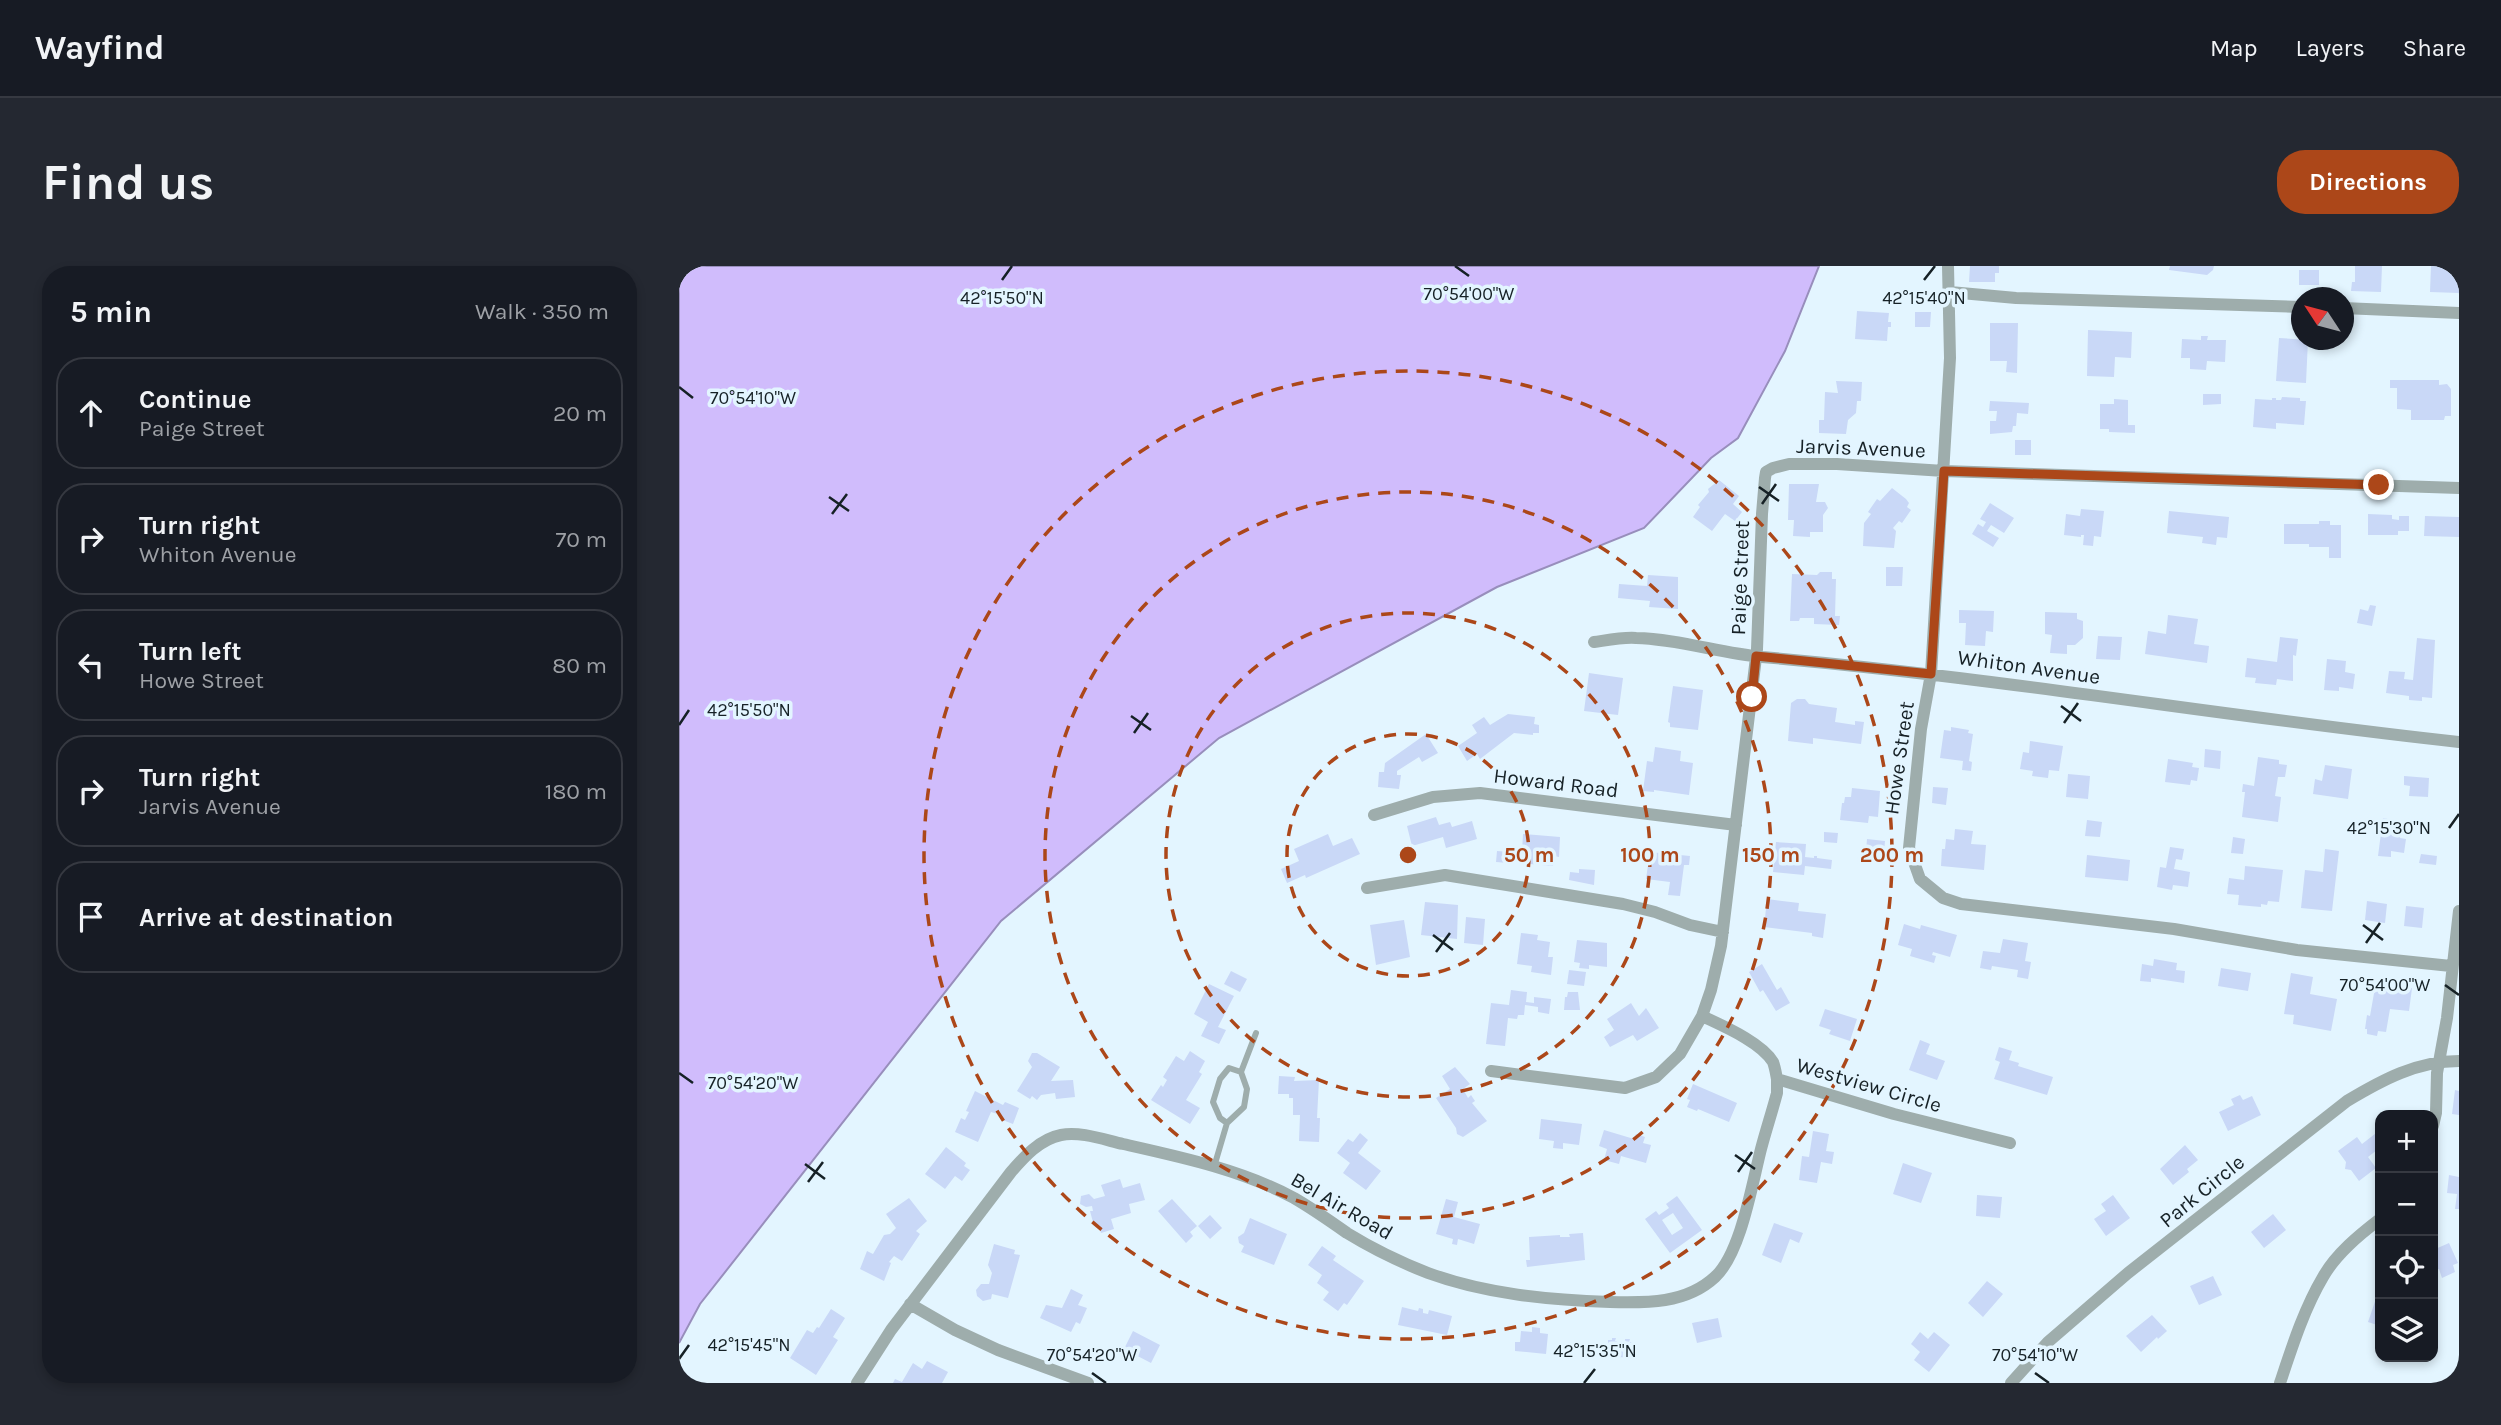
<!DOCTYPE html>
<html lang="en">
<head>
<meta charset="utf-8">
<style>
	:root { --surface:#171b24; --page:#242831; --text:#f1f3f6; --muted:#9ea1a6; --line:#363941; --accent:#ac4719 }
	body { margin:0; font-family:Karla,sans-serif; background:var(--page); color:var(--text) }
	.controls { position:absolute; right:21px; bottom:21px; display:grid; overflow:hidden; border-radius:14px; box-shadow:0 4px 10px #0003 }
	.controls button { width:63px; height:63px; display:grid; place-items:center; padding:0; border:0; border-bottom:2px solid var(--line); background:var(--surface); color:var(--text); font:35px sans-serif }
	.compass { position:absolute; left:1612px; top:21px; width:63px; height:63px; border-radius:50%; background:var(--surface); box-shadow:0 4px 10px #0003; rotate:306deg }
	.stop { position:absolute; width:21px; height:21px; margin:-16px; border:5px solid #ac4719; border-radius:50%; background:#fff }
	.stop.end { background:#ac4719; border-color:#fff; box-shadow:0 2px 7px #0008 }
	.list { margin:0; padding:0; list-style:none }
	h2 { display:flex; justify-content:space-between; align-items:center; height:91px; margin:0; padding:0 28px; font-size:30px }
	h2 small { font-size:23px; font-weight:400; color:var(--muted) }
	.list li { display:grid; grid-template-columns:46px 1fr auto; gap:21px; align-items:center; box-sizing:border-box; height:112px; margin:0 14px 14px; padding:0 14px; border:2px solid var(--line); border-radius:28px }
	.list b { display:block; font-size:26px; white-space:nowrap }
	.list p { margin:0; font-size:23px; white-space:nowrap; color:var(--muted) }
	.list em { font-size:23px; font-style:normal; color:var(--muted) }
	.icon { flex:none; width:38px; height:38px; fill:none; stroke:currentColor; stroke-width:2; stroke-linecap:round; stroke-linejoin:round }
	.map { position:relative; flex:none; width:1780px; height:1117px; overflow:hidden; border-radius:28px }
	header { display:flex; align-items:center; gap:42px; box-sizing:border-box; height:98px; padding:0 35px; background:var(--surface); border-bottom:2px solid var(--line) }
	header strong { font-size:33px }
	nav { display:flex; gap:38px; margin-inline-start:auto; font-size:24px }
	.intro { display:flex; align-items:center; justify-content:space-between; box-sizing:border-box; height:168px; padding:0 42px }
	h1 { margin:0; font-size:49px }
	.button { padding:18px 32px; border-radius:28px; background:var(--accent); color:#fff; font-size:24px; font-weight:700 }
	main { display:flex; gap:42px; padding:0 42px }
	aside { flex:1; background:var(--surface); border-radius:28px; box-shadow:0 4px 10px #0003 }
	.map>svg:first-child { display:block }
	.water { fill:#d0bcfc; stroke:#988ebc; stroke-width:2 }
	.building { fill:#c9d8f7; fill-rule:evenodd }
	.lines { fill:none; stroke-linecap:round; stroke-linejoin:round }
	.lane { stroke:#9eadac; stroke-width:6 }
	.street { stroke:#9eadac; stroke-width:12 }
	.route { stroke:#ac4719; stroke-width:9 }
	.ticks { fill:none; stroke:#162126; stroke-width:2.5 }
	.ring { fill:none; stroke:#ac4719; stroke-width:3.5; stroke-dasharray:12 9 }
	.labels { text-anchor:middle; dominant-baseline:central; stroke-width:7; stroke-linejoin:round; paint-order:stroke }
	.street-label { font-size:21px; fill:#162126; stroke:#e3f5ff }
	.ticks-label { font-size:18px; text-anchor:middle; fill:#162126; stroke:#e3f5ff; stroke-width:7; stroke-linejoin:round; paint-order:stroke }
	.centre { fill:#ac4719; stroke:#e3f5ff; stroke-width:3.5 }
	.ring-label { font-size:21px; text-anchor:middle; font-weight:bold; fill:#ac4719; stroke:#e3f5ff; stroke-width:7; stroke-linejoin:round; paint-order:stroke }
</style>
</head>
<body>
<header>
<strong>Wayfind</strong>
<nav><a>Map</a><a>Layers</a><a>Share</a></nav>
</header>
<div class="intro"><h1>Find us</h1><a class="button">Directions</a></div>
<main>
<aside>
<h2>5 min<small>Walk · 350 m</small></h2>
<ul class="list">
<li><svg class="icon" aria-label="ahead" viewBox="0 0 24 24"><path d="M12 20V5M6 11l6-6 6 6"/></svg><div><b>Continue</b><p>Paige Street</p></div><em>20 m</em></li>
<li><svg class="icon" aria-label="right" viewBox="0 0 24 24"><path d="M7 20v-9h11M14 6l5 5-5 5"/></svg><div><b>Turn right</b><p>Whiton Avenue</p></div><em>70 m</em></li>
<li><svg class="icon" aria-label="left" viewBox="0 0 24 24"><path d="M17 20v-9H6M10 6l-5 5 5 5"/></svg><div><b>Turn left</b><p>Howe Street</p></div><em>80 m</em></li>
<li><svg class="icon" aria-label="right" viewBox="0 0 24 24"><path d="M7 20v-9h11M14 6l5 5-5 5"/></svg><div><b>Turn right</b><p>Jarvis Avenue</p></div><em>180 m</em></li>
<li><svg class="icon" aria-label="arrive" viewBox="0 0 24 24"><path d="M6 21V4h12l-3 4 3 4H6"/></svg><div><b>Arrive at destination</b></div></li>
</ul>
</aside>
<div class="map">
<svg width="1780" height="1117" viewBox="0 0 1780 1117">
	<rect width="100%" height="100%" fill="#e3f5ff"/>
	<path class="water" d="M0 0H1140L1106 85 1059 172 1032 192 965 262 818 321 540 472 322 655 21 1038 0 1077Z"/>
	<path class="building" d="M1291 0H1320V7H1316V16H1290Z
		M1491 0H1535L1534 4 1528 9 1490 4Z
		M1676 0H1703L1702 26 1672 25 1673 16H1676Z
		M1752 0H1780V27L1751 26Z
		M1620 4H1640V19H1620Z
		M1178 45 1210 47 1209 56H1212V61H1209L1208 75 1176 73Z
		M1236 46H1252L1251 61H1236Z
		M1311 57H1339L1338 107 1327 106 1328 95H1311Z
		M1409 64 1453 66 1452 92 1436 91 1435 111 1408 110Z
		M1522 70H1529L1528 74H1547L1546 96 1528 95 1527 104 1511 103V92H1502L1503 73 1522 74Z
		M1600 72 1629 74 1627 117 1597 115Z
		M1711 114H1760V119L1768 118 1772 123V150H1766L1765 154H1732V144L1718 143V122H1711Z
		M1157 115 1183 116 1182 135H1178L1177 147 1169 154 1167 168 1140 167V154H1145L1146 126 1159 127Z
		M1524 128H1542V138L1524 139Z
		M1603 131 1621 132V135H1627L1625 159 1597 157V163L1574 161 1576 133 1593 134V132H1597V134H1602Z
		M1435 133 1449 134V159H1456V167L1430 166V163H1421V138H1435Z
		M1311 135 1350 137 1349 148 1338 147 1337 160H1334L1333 166 1311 168V155H1317L1318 145H1310Z
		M1336 174H1352V189H1336Z
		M1040 214 1060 230 1054 238 1063 246 1056 255 1046 248 1033 265 1014 251 1021 241 1019 239 1030 226 1029 223Z
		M1110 218H1140L1137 236H1146L1149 242 1144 249V266H1131V271L1114 270 1115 254H1109Z
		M1213 222 1227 233 1230 237 1228 241 1232 244 1223 257 1220 255 1214 262 1217 265 1215 282 1184 280 1185 257 1192 248 1189 246 1198 233 1201 235Z
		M1311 237 1335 252 1325 267 1312 259 1308 265 1320 272 1314 281 1293 268 1299 258 1304 261 1307 256 1301 253Z
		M1402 243 1425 245 1422 271 1415 270 1414 280 1404 279 1405 269H1402V271L1385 269 1387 248 1401 250Z
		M1490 245 1550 251 1548 272 1538 271 1537 279 1523 277 1524 271 1488 267Z
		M1689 248 1713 249V253L1720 254V250H1730V265H1719V269H1689Z
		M1746 250 1780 251V271L1745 270Z
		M1640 255H1651V259H1662V292H1650V281H1630V278H1605V258H1640Z
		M1207 301H1224L1223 320H1207Z
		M1141 306H1153V313H1157L1156 350H1161L1160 359 1135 358V352H1121L1120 355H1111L1113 308 1138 309Z
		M969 309 999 311V343L970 341 971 335 939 332 940 318 968 320Z
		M1691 339 1697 340 1693 360 1678 357 1681 343 1689 345Z
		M1280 344 1315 345 1314 366 1307 365 1306 380 1286 379 1287 357H1280Z
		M1366 346 1398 347V353L1404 355V372L1396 379H1388V388L1371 387 1373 369 1366 368Z
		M1489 349 1519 353 1515 378 1530 380 1528 397 1466 388 1469 365 1487 368Z
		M1419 370 1443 371 1441 394 1417 393Z
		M1601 371 1619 373 1617 390 1614 389V415L1598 413 1597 419 1576 417 1577 412 1566 411 1568 392 1598 396Z
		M1738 372 1756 374 1753 432 1743 431V435L1730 434V430L1707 427 1710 405 1726 406 1725 413 1734 414Z
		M1648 393 1667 395 1666 406 1676 408 1674 423 1660 421V425L1645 424Z
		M910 407 944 412 939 449 905 445Z
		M994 420 1024 424 1019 464 991 461V457L989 456Z
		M1118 433H1126L1130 438 1158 442 1156 456 1176 459V455L1185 456 1182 478 1134 472V478L1109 475 1112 437Z
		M829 448 856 451 855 458 860 459V467H854V469L835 467 801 493 798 488 788 495 779 480 798 467 793 459 805 451 811 459Z
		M1272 461 1290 464 1289 467 1294 468 1290 495 1293 496 1292 505 1283 504 1284 495 1261 492 1265 464 1272 465Z
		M747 468 759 487 743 496 740 491 718 505V509H722L720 523 699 521 700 506H705L706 497Z
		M1351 475 1384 480 1380 505 1370 504 1369 512 1353 510 1354 505 1341 503 1344 486 1350 487Z
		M976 481 1002 485 1001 495 1014 497 1010 529 975 524V526L964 525 968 495 974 496Z
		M1526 483 1542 485 1541 503 1525 501Z
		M1579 491 1600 494V498L1608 499 1606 511H1599L1596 530 1602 531 1599 556 1563 551 1566 526H1563L1564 518 1575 520Z
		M1489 493 1514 497 1513 501 1520 502 1518 515 1512 514 1511 519 1486 516Z
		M1646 499 1673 503 1669 533 1634 528 1636 513 1643 515Z
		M1389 508 1411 510 1409 533 1387 531Z
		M1725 510 1750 512 1749 531 1730 530 1731 520 1725 519Z
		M1254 521 1269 522 1267 539 1253 537Z
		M1173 522 1201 525 1199 551 1190 550 1189 557 1161 554 1163 537H1165L1166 531H1172Z
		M757 551 760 559 771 556 773 561 793 555 798 573 767 582 764 571 733 580 728 560Z
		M1704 552 1723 555 1721 572 1727 573 1725 587 1712 585V591L1699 590Z
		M1408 554 1423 556 1421 571 1406 570Z
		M1276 563 1294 565 1292 578 1307 579 1305 604 1262 600 1263 583H1266L1267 573 1275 574Z
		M1145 566 1159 567 1158 577 1145 576Z
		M649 568 654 580 673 572 681 588 627 612 626 609 608 617 602 603 620 595 615 583Z
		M844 568 881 571 880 591 875 590 874 600 851 598V587L843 586Z
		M1554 571 1566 573 1564 588 1552 587Z
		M1188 573 1206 575 1204 598 1186 596Z
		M1097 576 1127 578 1126 591 1135 592V590H1138V592L1153 594 1152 603 1126 600 1125 609 1094 606Z
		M1491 581 1505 583 1503 594 1497 593 1495 603 1511 606 1509 621 1494 619 1493 624 1478 621 1481 601 1487 602Z
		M1646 583 1660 585 1653 645 1622 642 1626 604 1644 606Z
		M818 585 831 586 830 597 817 596Z
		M970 586 1011 590 1010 599H1005L1001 630 989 629 991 616 967 613 969 599 973 600 974 590 970 589Z
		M1742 588 1758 590 1757 599 1740 597Z
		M1408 589 1451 594 1449 615 1406 611Z
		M1566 600 1604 604 1600 636 1589 635 1588 639 1582 638V641L1559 639 1560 629 1548 628 1550 612 1565 614Z
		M900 603 916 604 915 619 890 614 891 606 900 607Z
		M1088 633 1120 637 1119 645 1147 648 1144 672 1133 670V667L1085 661Z
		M1688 635 1708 638 1706 657 1686 654Z
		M746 636 779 639 778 673 742 669Z
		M1727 640 1745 642 1743 662 1725 660Z
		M787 651 806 653 804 679 785 677Z
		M725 654 731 691 697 699 691 659Z
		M1225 658 1241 663 1242 659 1278 669 1271 691 1254 686 1253 689 1257 690 1255 697 1231 690 1233 683 1219 679Z
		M842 667 859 669 858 674 871 676 869 691H874L872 709 852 706 853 700 838 698Z
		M1324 673 1349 677 1346 695 1352 696 1349 713 1338 711 1339 704 1313 700 1312 704 1301 702 1304 685 1321 687Z
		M898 674 928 677V701L910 699V703L900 702 901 697 895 696Z
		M1475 693 1498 697 1497 704 1506 705 1505 717 1472 712V716L1461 715 1463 698 1474 700Z
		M1083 698 1098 724 1102 721 1111 737 1097 745 1084 724 1081 726 1070 706Z
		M1542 702 1572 707 1569 725 1539 720Z
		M890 704 907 706 905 720 888 718Z
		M552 705 568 713 561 726 545 718Z
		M1612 707 1634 711 1631 728 1658 733 1652 765 1614 758 1615 749 1605 748Z
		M1697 716 1733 722 1730 745 1711 743 1707 766 1699 765 1698 770 1688 768V763H1686L1688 749 1691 750Z
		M530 718 555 730 539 761 547 764 540 778 522 770 529 756 515 748Z
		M832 724 848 726 847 736 855 737V731L872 733 870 748 859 746V741L846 739 845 749H839L838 753 829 752 826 780 807 778 812 737 830 739Z
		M889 726H899L901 744H885L886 731H888Z
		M952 737 960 750 967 742 980 762 958 775 954 769 931 781 925 771 935 764 928 753Z
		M1146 743 1178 753 1171 775 1150 768 1152 764 1140 760Z
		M1241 774 1251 778 1247 788 1266 795 1258 814 1230 804Z
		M1320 781 1333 785 1330 794 1340 797 1339 800 1374 811 1368 829 1315 813 1321 796 1316 794Z
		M511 785 526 795 520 806 523 808 507 834 521 842 511 858 472 834 482 819 484 821 488 814 484 811 497 790 505 795Z
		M353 787H358L381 801 372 815 394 814 396 831 377 833 376 827 362 829 358 834 353 830 351 833 338 825 353 801 349 795Z
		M776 801 791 818 784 823 789 832 792 829 796 835 793 837 808 855 784 871 778 868 777 862 757 832 771 823 763 810Z
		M600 810 616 811 615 815 640 814 638 852H641L640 876 620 875 621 849H614V832H610V828H599Z
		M1014 818 1058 837 1050 856 1019 843 1018 845 1008 841 1011 834 1008 833Z
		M1776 824 1780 825V849L1773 848Z
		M296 825 324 839 326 836 340 842 334 858 321 853 322 849 312 846 299 876 276 866 282 852 286 854 290 846 287 845Z
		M1561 829 1564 834 1573 830 1582 849 1549 865 1540 846 1555 839 1552 833Z
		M862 853 903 858 900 879 884 877V883L874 882 875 875 860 873Z
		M925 864 955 873 957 868 966 871 964 877 972 879 967 897 942 890 940 898 925 894 928 883 920 880Z
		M1701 864V888L1698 884 1689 891 1697 902 1680 915 1672 904 1666 903 1667 896 1659 885 1678 871 1683 878Z
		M1134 865 1150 868 1147 885 1155 886 1153 898 1142 896 1138 917 1120 914 1123 890 1130 891Z
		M681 867 689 874 679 887 702 905 687 924 664 907 671 897 658 887 669 873 674 876Z
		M1506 879 1519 894 1508 903 1510 906 1494 919 1481 903Z
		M267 881 287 897 285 900 291 904 283 915 276 910 266 923 246 908Z
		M1224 897 1253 907 1242 937 1214 928Z
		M1770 909 1780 911V943H1776L1778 928 1768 927Z
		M441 913 444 922 461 917 466 934 450 938 452 947 432 953 435 963 422 967 419 959 415 960 411 945H414L413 940 407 941 401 938 402 930 410 928 415 933 426 930 422 919Z
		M1298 929 1323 931 1321 952 1297 950Z
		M1434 929 1451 952 1427 970 1415 953 1427 945 1422 938Z
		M998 930 1023 964 991 987 966 953 977 945 980 949 990 942 987 938ZM994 947 1004 962 993 969 983 954Z
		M230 932 248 955 237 965 241 968 223 995 215 990 210 996 212 997 205 1015 181 1003 188 985 194 988 205 969 211 968 217 962 207 948Z
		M493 933 518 960 511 966 514 970 507 977 479 945Z
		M767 933 779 936 775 951 801 958 795 978 779 973 778 979 773 978 774 973 757 968Z
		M1594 948 1607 964 1585 982 1572 966Z
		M531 949 543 962 531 973 519 960Z
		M571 952 608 968 595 999 562 986 565 980 560 977 559 971 565 967Z
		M1095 957 1124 967 1120 977 1111 973 1102 997 1083 989Z
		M904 967 906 994 848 1001 847 994H851L850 971 881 969V971H891L890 968Z
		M1770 977 1779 997 1774 999 1776 1006 1763 1012 1760 1003 1755 1005 1754 1003V999L1757 997 1754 984Z
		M315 978 336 984 335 988 341 989 329 1032 313 1028 312 1033 304 1035 298 1030 297 1024 302 1018H310L313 1007 309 999Z
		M643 980 657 990 654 994 685 1015 668 1039 665 1037 659 1045 644 1034 650 1026 638 1017 643 1009 629 999Z
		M1534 1010 1543 1029 1520 1039 1511 1020Z
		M1308 1015 1324 1028 1304 1051 1289 1037Z
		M1701 1021V1060L1689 1056Z
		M392 1023 404 1029 399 1039 408 1042 401 1058 397 1056 392 1066 361 1052 367 1039 383 1042Z
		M723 1041 739 1045 740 1042 744 1043V1047L749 1048 750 1044 773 1050 768 1069 719 1059Z
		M152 1043 166 1052 154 1071 159 1074 137 1109 111 1092 128 1064 134 1067 138 1061 140 1062Z
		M1473 1049 1488 1065 1479 1073 1478 1071 1462 1086 1447 1070Z
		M1039 1052 1043 1071 1018 1077 1013 1057Z
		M853 1061 861 1062V1067L869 1068 867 1088 836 1085V1076H841L842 1065 853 1066Z
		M454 1065 481 1079 472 1097 445 1083Z
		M1241 1066 1249 1073 1255 1066 1271 1079 1250 1106 1235 1094 1241 1086 1232 1078Z
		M933 1072H937L936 1075 946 1076V1073H951L950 1076H953L952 1092 916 1089 917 1078 921 1079V1076L929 1079V1074H933Z
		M248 1095 269 1106 263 1117H214L216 1113 223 1116 234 1097 243 1103Z"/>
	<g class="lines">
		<path class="lane" d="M562 806 577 767
			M535 901 548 857 565 841 568 823 562 806 550 802 541 813 534 836 541 852 548 857"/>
		<path class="street" d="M1269 0 1271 92 1252 408 1242 463 1230 582 1241 613 1264 632 1282 638 1495 663 1618 684 1772 700
			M1271 26 1337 32 1622 41
			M1664 42 1780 47
			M915 376C929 374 944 371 957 372 999 373 1041 387 1083 391 1316 411 1547 451 1780 476
			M695 549 754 531 801 527 1057 559
			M688 622 766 609 944 638 976 646 1011 659 1044 666
			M1023 750C1044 760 1082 776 1094 796 1096 801 1097 808 1098 813L1215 848 1331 877
			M812 805 946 822 977 811 1001 788 1023 750 1032 724 1042 680 1078 383 1083 248 1086 212 1087 206 1094 202 1110 198H1158L1265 205 1780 222
			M1754 860 1757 847 1758 807 1768 752 1780 645
			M231 1038 276 1064 319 1084 409 1117
			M178 1117 212 1064 332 906C345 891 361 873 382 869 401 865 426 874 444 878 502 891 563 904 615 932 634 943 651 955 668 967 694 983 721 996 749 1007 806 1028 870 1034 931 1036 967 1037 1007 1038 1036 1011 1062 987 1073 918 1082 883 1087 864 1093 846 1098 827V813
			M1332 1117 1369 1076 1449 1007 1668 835C1703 814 1738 795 1780 795
			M1601 1117C1613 1081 1625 1043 1644 1011 1657 988 1680 969 1701 953"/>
	</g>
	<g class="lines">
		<path class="route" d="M1073 431 1077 390 1252 408 1265 205 1700 219"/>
	</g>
	<path class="ticks" d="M776 0 790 10M323 14 333 0M1245 14 1256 0M0 121 14 132M1080 221 1100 235M150 231 170 245M1083 238 1097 218M153 248 168 228M1382 440 1402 455M452 450 472 464M1385 457 1399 437M0 459 10 444M455 467 469 447M1770 562 1780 548M1684 659 1704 674M754 669 774 684M1687 677 1701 657M757 686 771 667M1766 719 1780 729M0 807 14 817M1056 889 1076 903M126 898 146 913M1059 906 1073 886M129 916 144 896M0 1093 10 1079M413 1107 427 1117M1356 1107 1370 1117M905 1117 916 1103"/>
	<g class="ring">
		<circle cx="729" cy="589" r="121"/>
		<circle cx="729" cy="589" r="242"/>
		<circle cx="729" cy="589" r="363"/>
		<circle cx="729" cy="589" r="484"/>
	</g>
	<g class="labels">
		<g class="street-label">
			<text transform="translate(1182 182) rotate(2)">Jarvis Avenue</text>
			<text transform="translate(1061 312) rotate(-88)">Paige Street</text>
			<text transform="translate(1350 401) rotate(8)">Whiton Avenue</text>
			<text transform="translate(1220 492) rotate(-82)">Howe Street</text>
			<text transform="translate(877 517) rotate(7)">Howard Road</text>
			<text transform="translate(1190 819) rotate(16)">Westview Circle</text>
			<text transform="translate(1523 925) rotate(-39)">Park Circle</text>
			<text transform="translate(663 940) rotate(30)">Bel Air Road</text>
		</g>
	</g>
	<g class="ticks-label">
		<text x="790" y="34">70°54'00"W</text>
		<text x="323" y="38">42°15'50"N</text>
		<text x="1245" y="38">42°15'40"N</text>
		<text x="74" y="138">70°54'10"W</text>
		<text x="70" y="450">42°15'50"N</text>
		<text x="1710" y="568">42°15'30"N</text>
		<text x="1706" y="725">70°54'00"W</text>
		<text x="74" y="823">70°54'20"W</text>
		<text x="70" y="1085">42°15'45"N</text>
		<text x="916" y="1091">42°15'35"N</text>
		<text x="413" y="1095">70°54'20"W</text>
		<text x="1356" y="1095">70°54'10"W</text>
	</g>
	<circle cx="729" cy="589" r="10" class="centre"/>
	<g class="ring-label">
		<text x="850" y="596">50 m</text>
		<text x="971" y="596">100 m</text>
		<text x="1092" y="596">150 m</text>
		<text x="1213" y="596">200 m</text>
	</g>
</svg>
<div class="controls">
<button>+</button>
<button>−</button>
<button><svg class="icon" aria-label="locate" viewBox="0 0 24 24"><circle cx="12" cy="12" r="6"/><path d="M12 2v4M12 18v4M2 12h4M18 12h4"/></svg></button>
<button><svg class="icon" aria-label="layers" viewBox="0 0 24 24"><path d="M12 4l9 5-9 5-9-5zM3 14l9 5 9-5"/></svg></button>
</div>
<svg class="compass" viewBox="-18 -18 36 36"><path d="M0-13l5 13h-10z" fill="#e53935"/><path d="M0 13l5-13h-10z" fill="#9ea1a6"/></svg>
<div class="stop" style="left:1073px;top:431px"></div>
<div class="stop end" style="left:1700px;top:219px"></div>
</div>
</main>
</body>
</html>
